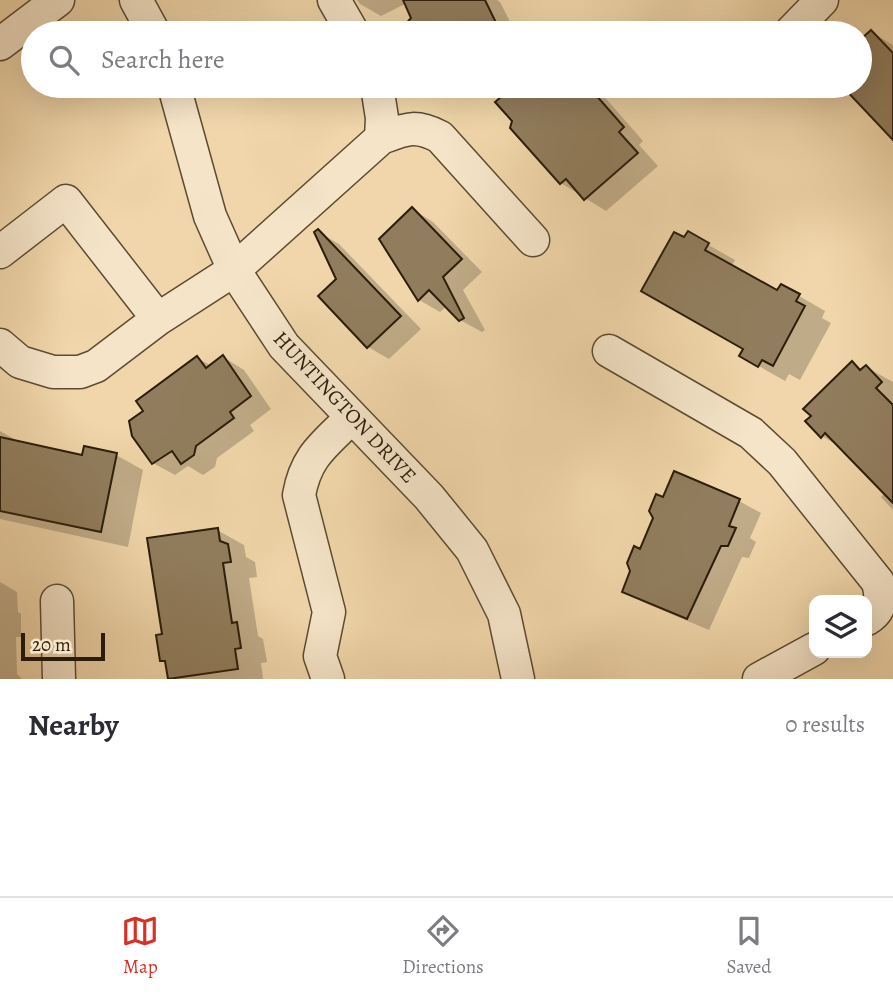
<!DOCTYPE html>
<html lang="en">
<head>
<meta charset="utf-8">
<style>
	:root { --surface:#fff; --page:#f2f2f3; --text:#2b2b33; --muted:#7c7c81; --line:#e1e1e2; --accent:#d93025 }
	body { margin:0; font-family:Alegreya,serif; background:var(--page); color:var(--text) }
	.controls { position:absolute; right:21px; bottom:21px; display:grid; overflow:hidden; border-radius:14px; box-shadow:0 7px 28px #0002 }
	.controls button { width:63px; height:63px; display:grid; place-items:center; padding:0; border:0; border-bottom:2px solid var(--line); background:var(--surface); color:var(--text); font:35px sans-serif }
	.scale { position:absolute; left:21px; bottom:18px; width:84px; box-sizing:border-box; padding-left:7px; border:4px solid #2b1d0a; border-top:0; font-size:19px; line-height:24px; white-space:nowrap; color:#2b1d0a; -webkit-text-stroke:5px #f5e4c8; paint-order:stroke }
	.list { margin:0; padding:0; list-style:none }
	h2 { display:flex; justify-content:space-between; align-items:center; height:91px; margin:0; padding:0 28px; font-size:30px }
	h2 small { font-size:23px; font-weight:400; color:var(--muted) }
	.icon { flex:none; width:38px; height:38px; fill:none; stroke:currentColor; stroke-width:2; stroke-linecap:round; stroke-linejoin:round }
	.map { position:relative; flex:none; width:893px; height:679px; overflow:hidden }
	.search { position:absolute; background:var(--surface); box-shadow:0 7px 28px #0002; left:21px; right:21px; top:21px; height:77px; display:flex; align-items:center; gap:18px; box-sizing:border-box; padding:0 24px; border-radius:38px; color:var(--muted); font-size:26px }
	.sheet { height:217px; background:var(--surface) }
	nav { display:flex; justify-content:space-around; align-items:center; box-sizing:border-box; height:98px; border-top:2px solid var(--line); background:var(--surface); font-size:19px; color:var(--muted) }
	nav a { display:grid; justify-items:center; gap:4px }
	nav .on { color:var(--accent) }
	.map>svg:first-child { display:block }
	.shadow { fill:#0003 }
	.building { fill:#917d5d; stroke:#2b1d0a; stroke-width:2 }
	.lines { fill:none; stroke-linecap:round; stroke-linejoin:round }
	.minor-casing { stroke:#5c4b32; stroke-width:35 }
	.minor { stroke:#f5e4c8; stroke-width:32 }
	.labels { text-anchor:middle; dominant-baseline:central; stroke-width:5; stroke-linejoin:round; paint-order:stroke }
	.street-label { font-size:21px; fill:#2b1d0a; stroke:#f5e4c8 }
</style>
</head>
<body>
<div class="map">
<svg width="893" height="679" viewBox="0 0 893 679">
	<rect width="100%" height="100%" fill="#f0d6aa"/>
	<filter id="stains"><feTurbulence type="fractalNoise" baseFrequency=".00286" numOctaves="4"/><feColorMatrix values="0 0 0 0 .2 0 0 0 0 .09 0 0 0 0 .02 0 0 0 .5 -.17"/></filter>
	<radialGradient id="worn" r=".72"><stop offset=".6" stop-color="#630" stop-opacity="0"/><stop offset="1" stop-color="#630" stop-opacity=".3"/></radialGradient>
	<path class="shadow" d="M357 0H497L500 2 516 33H423L405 4 381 16 360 4Z
		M871 32 893 45V136L844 86H860V64L862 62 860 59V43Z
		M516 86H595L643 141 639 145 658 166 606 211 561 183 497 102Z
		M412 209 433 222 482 272 463 290 485 330 482 332 460 320 447 306 440 312 419 300Z
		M318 232 339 244 421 329 389 359 368 347Z
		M689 234 735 260 731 267 777 292 799 296 825 311 822 318 831 323 800 380 789 374 785 381 741 356 745 349 685 240Z
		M223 357 244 370 271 409 250 425 254 431 217 458 215 467 203 475 188 466 175 475 153 463 133 435 145 411 197 358 212 366Z
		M852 364 863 370 866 367 893 382V510L881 497 885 493 842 448 822 436Z
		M0 431 23 444 84 457 116 455 143 470 128 547 0 519Z
		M675 473 739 501 761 513 750 538 756 542 749 558 742 557 709 630 645 603 624 591Z
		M217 530 244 545 246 557 255 562 257 577 249 578 258 636 263 639 267 662 261 663 263 679H170L167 663 162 660 164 635Z
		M0 582 17 592 18 612 21 614V637H16L17 674 22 679H0Z"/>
	<path class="building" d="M403 0H485L501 33H398L411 18Z
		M871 30 893 53V140L842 86H860V40Z
		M514 86H588L624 127 619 132 638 153 584 200 566 179 560 184 510 128 512 121 495 102Z
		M412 207 462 259 443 277 464 318 459 321 429 290 418 301 379 239Z
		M318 229 401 316 367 348 318 296 336 279 314 232Z
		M688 231 709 243 705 250 777 290 781 284 800 294 796 301 805 306 773 366 762 360 758 367 739 356 743 349 641 291 674 232 684 237Z
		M223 355 251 396 230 412 234 418 196 446 194 455 181 464 172 451 152 464 132 436 129 421 143 411 136 401 197 356 206 368Z
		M852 361 860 370 866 365 882 382 876 388 893 405V503L825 433 821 438 805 421 811 416 803 409Z
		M0 437 82 455 84 446 117 453 101 532 0 511Z
		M674 471 740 499 729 526 736 528 728 546H721L687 619 622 592 630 571 627 563 634 546 640 549 653 518 649 511 656 494 663 497Z
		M218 528 220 541 228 544 231 562 223 563 232 623 237 622 241 648 235 649 238 669 168 679 165 661H160L156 635 162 634 147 538Z"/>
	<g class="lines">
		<defs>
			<path id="minor" d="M136 0 154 33
				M334 0 353 33
				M790 33 822 0
				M0 44 58 0
				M174 86 210 216 234 270 284 346 429 497 472 550 504 614 518 679
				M377 86 382 118 381 138
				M0 252 66 201 158 319 96 366 80 372H53L20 362 0 345
				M158 319 234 270 381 138C406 129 415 124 440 137L533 240
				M609 351 751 433 782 462 878 582C882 598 882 610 867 619
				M57 601 59 679
				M328 679 320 656 329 612 299 495C306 456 324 445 351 418
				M759 679 814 649"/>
		</defs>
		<use href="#minor" class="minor-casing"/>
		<use href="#minor" class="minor"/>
	</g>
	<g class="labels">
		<g class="street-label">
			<text transform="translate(345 407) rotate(47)">HUNTINGTON DRIVE</text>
		</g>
	</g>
	<rect width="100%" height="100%" filter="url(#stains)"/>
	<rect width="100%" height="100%" fill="url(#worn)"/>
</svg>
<div class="controls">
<button><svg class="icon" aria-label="layers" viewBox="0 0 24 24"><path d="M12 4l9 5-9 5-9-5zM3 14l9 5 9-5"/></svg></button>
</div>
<div class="scale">20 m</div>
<div class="search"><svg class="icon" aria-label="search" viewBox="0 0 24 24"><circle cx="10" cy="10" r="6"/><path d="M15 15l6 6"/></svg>Search here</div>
</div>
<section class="sheet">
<h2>Nearby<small>0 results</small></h2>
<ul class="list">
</ul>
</section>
<nav>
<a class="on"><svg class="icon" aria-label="map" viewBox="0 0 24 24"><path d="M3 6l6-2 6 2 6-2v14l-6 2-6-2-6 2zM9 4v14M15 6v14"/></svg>Map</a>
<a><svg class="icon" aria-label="directions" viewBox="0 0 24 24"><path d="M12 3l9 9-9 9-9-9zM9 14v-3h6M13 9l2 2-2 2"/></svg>Directions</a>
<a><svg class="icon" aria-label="saved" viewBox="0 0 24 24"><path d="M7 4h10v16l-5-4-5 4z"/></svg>Saved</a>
</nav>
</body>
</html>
